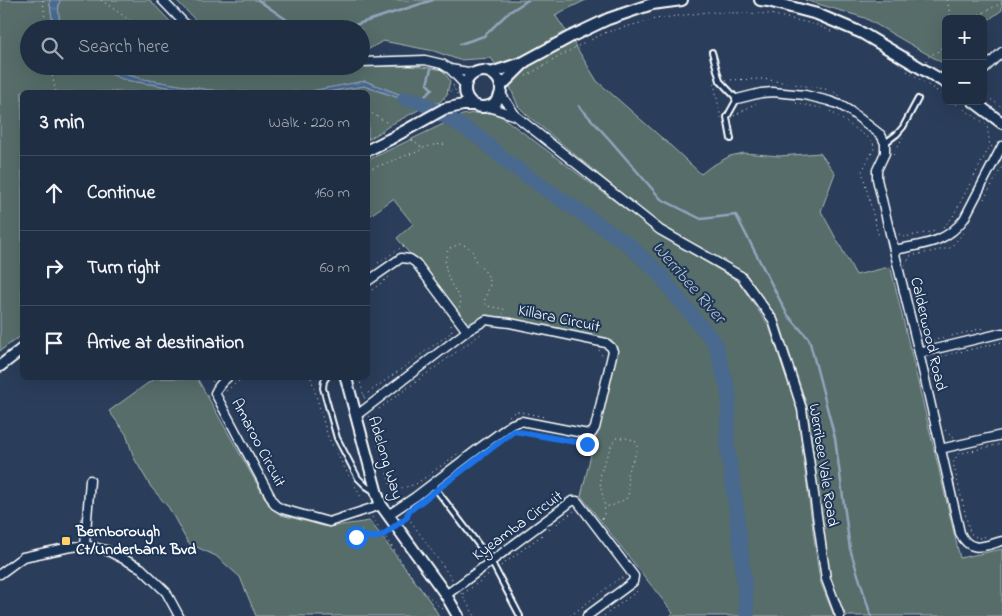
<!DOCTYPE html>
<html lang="en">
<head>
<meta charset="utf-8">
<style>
	:root { --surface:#202e44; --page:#2d3a4f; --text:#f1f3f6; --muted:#a2a8b2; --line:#3d4a5d }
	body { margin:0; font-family:"Indie Flower",sans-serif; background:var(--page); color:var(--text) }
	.controls { position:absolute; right:15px; top:15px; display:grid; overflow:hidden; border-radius:8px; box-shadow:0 5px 20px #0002 }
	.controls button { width:45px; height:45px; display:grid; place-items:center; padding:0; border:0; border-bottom:1px solid var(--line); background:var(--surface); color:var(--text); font:25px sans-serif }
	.stop { position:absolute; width:15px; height:15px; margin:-11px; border:4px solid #1a73e8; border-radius:50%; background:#fff }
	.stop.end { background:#1a73e8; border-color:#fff; box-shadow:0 1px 5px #0008 }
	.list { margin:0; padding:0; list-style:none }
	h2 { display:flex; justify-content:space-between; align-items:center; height:65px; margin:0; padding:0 20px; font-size:21px }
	h2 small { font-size:16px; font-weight:400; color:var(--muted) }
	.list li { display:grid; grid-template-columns:32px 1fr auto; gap:15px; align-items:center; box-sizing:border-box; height:75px; padding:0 20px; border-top:1px solid var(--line) }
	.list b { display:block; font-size:19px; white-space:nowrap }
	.list em { font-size:16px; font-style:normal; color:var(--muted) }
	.icon { flex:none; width:28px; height:28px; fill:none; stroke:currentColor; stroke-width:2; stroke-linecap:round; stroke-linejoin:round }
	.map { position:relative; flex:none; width:1002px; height:616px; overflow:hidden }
	.search { position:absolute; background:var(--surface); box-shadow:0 5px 20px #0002; left:20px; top:20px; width:350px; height:55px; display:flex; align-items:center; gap:12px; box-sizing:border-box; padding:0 18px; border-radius:28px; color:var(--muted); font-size:19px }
	.panel { position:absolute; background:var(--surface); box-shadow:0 5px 20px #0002; left:20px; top:90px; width:350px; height:290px; border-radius:8px }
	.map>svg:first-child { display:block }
	.park { fill:#566d6a; stroke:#aab6b4 }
	.water { fill:url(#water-waves); stroke:#92a5bc }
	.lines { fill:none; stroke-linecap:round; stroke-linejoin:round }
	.stream { stroke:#92a5bc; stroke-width:2.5 }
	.river { stroke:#49698f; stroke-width:15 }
	.lane-casing { stroke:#fff; stroke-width:8 }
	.street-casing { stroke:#fff; stroke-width:11 }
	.secondary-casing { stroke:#fff; stroke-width:14 }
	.path { stroke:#fff; stroke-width:1; stroke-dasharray:1 4; stroke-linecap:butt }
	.lane { stroke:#1d3557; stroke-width:4 }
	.street { stroke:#1d3557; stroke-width:8 }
	.secondary { stroke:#1d3557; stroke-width:10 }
	.secondary-bridge-casing { stroke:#fff; stroke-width:14; stroke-linecap:butt }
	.secondary-bridge { stroke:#1d3557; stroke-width:10 }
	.route { stroke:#1a73e8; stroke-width:6 }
	.poi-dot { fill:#ffd166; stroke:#1d3557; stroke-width:2 }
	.labels { text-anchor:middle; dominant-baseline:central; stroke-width:4; stroke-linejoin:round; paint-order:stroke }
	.street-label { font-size:16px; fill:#fff; stroke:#1d3557 }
	.poi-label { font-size:16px; font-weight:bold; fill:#fff; stroke:#1d3557; text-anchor:start }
	.water-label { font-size:18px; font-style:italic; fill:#b6c3d2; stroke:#1d3557 }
</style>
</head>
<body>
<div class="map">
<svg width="1002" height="616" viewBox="0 0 1002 616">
	<defs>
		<pattern id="water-waves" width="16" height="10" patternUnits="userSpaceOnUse" patternTransform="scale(1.25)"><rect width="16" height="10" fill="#49698f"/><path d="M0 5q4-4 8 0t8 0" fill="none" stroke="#6480a0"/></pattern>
	</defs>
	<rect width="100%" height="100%" fill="#2a3d5a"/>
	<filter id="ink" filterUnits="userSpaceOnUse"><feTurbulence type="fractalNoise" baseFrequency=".02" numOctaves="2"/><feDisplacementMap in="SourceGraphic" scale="10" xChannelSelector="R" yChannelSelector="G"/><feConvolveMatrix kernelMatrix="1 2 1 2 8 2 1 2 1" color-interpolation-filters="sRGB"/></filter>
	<g filter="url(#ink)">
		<path class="park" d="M0 0H50V5L54 29H29V66H92L125 80 199 92H22V335L0 351Z
			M60 0H150L177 29H62C59 19 57 10 60 0Z
			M176 0H586L555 15 570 37 597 81 671 146 701 174 710 167 730 156 744 153 779 156 820 153 835 173 821 211 856 275 889 267 891 269 960 558 1002 549V616H844L829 576 807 406 779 321 746 274 661 226 527 115 518 106 508 82 491 58 459 60 434 51 383 41 364 52H361V29H204Z
			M805 0H1002V10L983 24V19H946V65L865 18Z
			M104 66H239L243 68C279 69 315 68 351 67 382 66 413 64 443 70L450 81 447 94 438 104 409 98 365 81 306 92H237L209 90 143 79 127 75Z
			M364 86 408 101 428 105 392 124 368 140V92H326Z
			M474 113H497L657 233 738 281 769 326 797 410 817 561 820 581 834 616H670L673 613 581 496 616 351 610 342 510 318 484 316 468 327 397 238 413 224 393 199 368 217V160L462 115Z
			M155 378H197L270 507 281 515 328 527 370 521 432 604 439 616H256L240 577 216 556 188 543 169 508 151 487 134 458 126 434 109 411Z"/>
		<path class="water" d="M50 0H60C57 10 59 19 62 29H54L50 5Z
			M92 66H104L127 75 143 79 209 90 237 92H199L125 80Z
			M365 81 409 98 444 104 442 108 408 101 364 86 326 92H306Z"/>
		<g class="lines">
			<path class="stream" d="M258 0 300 29
				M342 29 433 0
				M460 44 484 36 508 13 528 0
				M420 101 432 89 427 84 431 69
				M579 106 610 140 661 199 701 219 736 215 787 314 809 339 835 438 850 549 871 616"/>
			<path class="river" d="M405 99 420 102 455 122 480 138 506 161 534 181 628 244 659 273 677 297 715 343 729 393 727 445 735 497 744 580 747 616"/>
			<defs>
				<path id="lane" d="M712 52 720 81 737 99 727 117 731 139
					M885 143 897 134 903 127 918 99
					M326 378 324 381 323 388 337 438 358 478 366 486 374 491
					M432 484 491 561 520 616"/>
				<path id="street" d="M162 0 190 29
					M361 62 425 60 442 64 450 69 474 73
					M450 69 465 85
					M983 70 1002 52
					M501 94 516 116 660 230 741 276 773 320 802 409 826 579 840 616
					M737 99 761 93 773 92 805 95 829 101 840 105 850 111 881 135 885 143V153L877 170V179L894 250
					M489 107 516 116
					M1002 146 964 219C945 244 923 244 894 250L919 353 960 533C970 554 984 546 1002 541
					M368 281 401 258 410 259 416 263 467 331
					M919 353 1002 333
					M227 378C222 382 218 386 215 393L275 505 282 509 329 522 381 505
					M357 415 467 331 486 320 501 322 510 323 606 343 611 347 613 351 595 428 592 433 588 434 521 421 512 424 478 449 415 497 388 515
					M940 449 1002 435
					M85 545 90 480
					M0 574 23 557 66 548 85 545 106 550 141 568 166 592 179 616
					M446 595 572 501H577L634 576 633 582 587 616"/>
				<path id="secondary" d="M760 0 768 1 817 14 862 33 946 83
					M465 89a18 18 0 1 1 36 0a18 18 0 1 1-36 0Z
					M491 73 524 62 570 37 608 19 652 4 682 0
					M501 86 524 63
					M973 101 1002 123
					M444 109 463 105H473
					M368 150 390 139
					M0 366 22 349
					M346 378 377 494 381 505 446 595 458 616"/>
			</defs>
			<use href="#lane" class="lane-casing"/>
			<use href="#street" class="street-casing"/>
			<use href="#secondary" class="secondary-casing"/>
			<path class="path" d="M43 0 46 29
				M101 0 142 29
				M947 0 951 19
				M970 19 1002 3
				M926 61 928 57 940 50 946 36
				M50 66 56 92
				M232 66 242 71 275 73 315 72 349 66
				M907 71 946 97
				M526 76 576 47 607 32 655 19 708 12 770 14 817 25 833 32
				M726 80 763 79 831 90 840 96
				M714 83 721 118
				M453 85 458 97
				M983 94 1002 107
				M444 99 454 87
				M952 101 987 125 990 146 993 147
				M796 103 821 108
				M368 111 389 124
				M830 111 873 141 874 149 862 171 878 234H881
				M734 116 756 103
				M368 138 386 130
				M412 140 422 148
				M893 155 903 137
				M368 170 410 154 418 152 423 148 433 145 446 144
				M984 199 1002 167
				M943 227 952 218 990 146
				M899 234 904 237 936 231
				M378 263 405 245
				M906 265 910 256 950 248 969 227
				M368 293 389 277
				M459 307 461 306 460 299 450 282 446 270 445 263 447 252 450 248 460 244 467 246 473 252 476 263 484 270 488 276 490 281V285L484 302 487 306 504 309 503 314
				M924 336 931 341 984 328
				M599 350 603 357
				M311 378 328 437 349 476
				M359 378 365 400
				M934 380 931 366 935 358 1002 342
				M213 382 211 380 214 378
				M226 391 243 378
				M364 396 452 332 451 325
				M379 409 482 333
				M369 416 395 500
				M509 416 516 411 545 417
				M945 430 954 437
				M516 432 587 444
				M353 482 364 503
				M392 491 416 484 460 452
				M405 513 452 579
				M372 517 418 586 444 611
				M602 519C609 506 600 494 600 480 600 469 610 447 616 438 624 438 631 437 637 443V451L627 473 629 492 626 499 614 505 605 507
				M404 520 407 517 409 511
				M366 536C363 539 360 540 356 537 356 534 357 532 361 531 363 532 365 535 367 536 374 541 383 535 389 531
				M976 537 970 533 953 463 958 454 1001 444
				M979 538 988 536
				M501 566 574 511
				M461 593 475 616
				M463 594 490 574
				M570 616 621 577 623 580
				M604 616 644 586"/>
			<use href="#lane" class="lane"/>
			<use href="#street" class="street"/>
			<use href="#secondary" class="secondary"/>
			<defs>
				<path id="secondary-bridge" d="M390 139 444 109"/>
			</defs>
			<use href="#secondary-bridge" class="secondary-bridge-casing"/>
			<use href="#secondary-bridge" class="secondary-bridge"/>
		</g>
	</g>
	<g class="lines" filter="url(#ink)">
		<path class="route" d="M356 537C360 540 363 539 366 536L372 538 383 535 407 517 409 511 514 431 587 444"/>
	</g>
	<rect class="poi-dot" x="61" y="536" width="10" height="10" rx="2.5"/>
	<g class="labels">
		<g class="street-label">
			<text transform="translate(559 319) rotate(12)">Killara Circuit</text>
			<text transform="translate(928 334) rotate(77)">Calderwood Road</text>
			<text transform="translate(258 443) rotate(62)">Amaroo Circuit</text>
			<text transform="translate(385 458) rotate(73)">Adelong Way</text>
			<text transform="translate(823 465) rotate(81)">Werribee Vale Road</text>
			<text transform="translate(518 526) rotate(-36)">Kyeamba Circuit</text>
		</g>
		<g class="poi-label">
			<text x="76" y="532">Bernborough<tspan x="76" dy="18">Ct/Underbank Bvd</tspan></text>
		</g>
		<g class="water-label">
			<text transform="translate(688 283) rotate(49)">Werribee River</text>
		</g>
	</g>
</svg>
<div class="controls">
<button>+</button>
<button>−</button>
</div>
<div class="stop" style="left:356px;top:537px"></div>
<div class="stop end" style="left:587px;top:444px"></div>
<div class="search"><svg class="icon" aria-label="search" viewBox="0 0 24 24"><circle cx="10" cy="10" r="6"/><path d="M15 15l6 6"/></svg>Search here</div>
<section class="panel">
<h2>3 min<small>Walk · 220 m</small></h2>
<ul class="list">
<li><svg class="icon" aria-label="ahead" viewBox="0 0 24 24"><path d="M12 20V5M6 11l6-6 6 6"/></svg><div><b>Continue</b></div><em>160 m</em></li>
<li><svg class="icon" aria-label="right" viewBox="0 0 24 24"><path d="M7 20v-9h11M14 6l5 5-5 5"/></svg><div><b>Turn right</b></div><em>60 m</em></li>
<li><svg class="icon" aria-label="arrive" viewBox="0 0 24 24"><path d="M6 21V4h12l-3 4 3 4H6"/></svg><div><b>Arrive at destination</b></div></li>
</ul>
</section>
</div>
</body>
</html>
